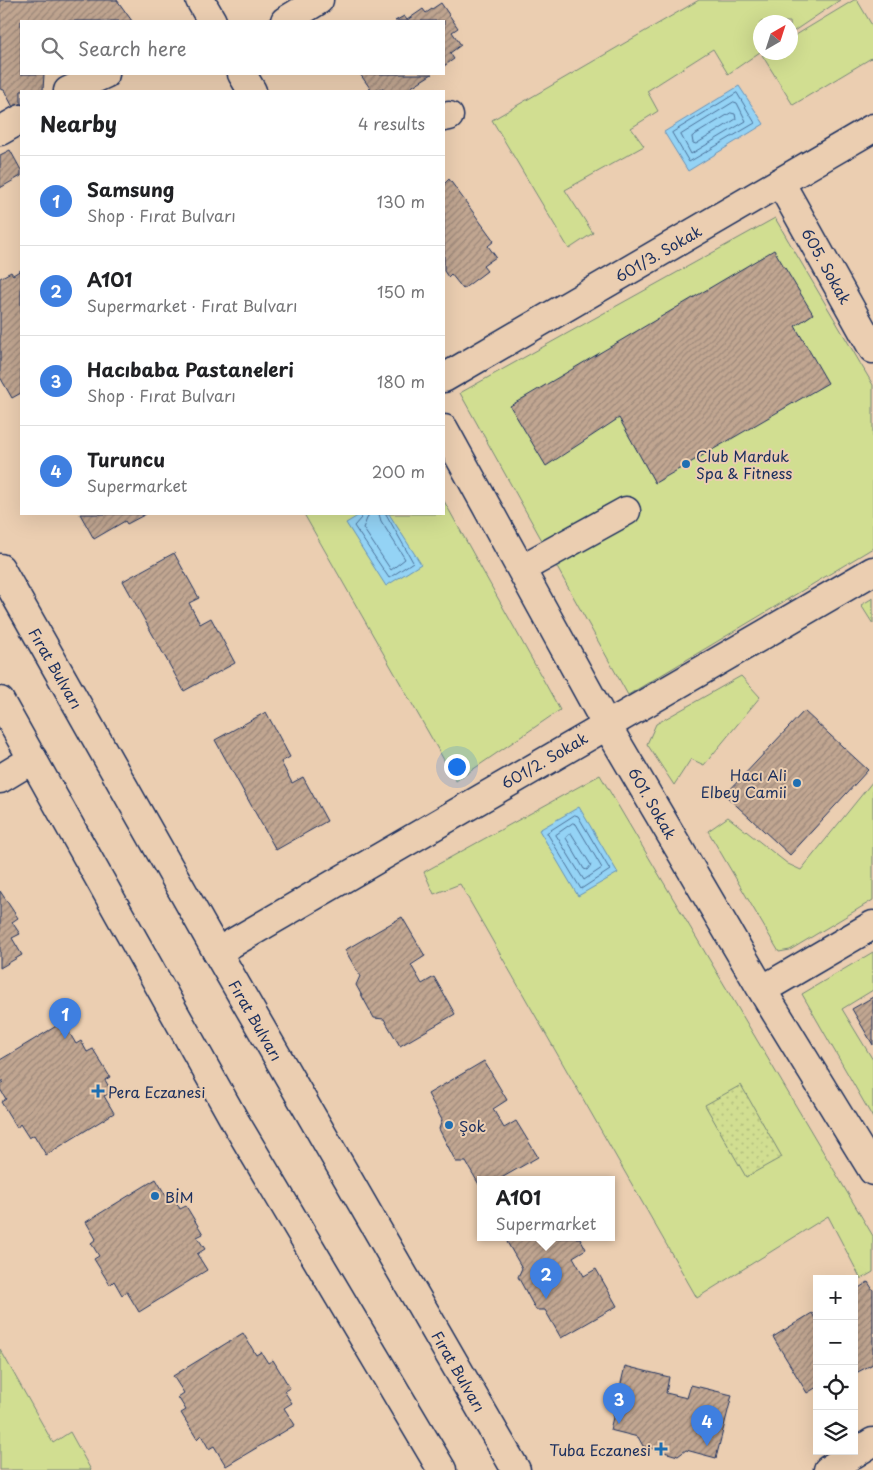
<!DOCTYPE html>
<html lang="en">
<head>
<meta charset="utf-8">
<style>
	:root { --surface:#fff; --page:#f2f2f2; --text:#202124; --muted:#757577; --line:#e0e0e0; --accent:#1f6fb2 }
	body { margin:0; font-family:"Playpen Sans",sans-serif; background:var(--page); color:var(--text) }
	.controls { position:absolute; right:15px; bottom:15px; display:grid; overflow:hidden; border-radius:0px; box-shadow:0 5px 20px #0002 }
	.controls button { width:45px; height:45px; display:grid; place-items:center; padding:0; border:0; border-bottom:1px solid var(--line); background:var(--surface); color:var(--text); font:25px sans-serif }
	.compass { position:absolute; left:753px; top:15px; width:45px; height:45px; border-radius:50%; background:var(--surface); box-shadow:0 5px 20px #0002; rotate:39deg }
	.you { position:absolute; left:456px; top:766px; width:18px; height:18px; margin:-12px; border:4px solid #fff; border-radius:50%; background:#1a73e8; box-shadow:0 0 0 8px #1a73e833 }
	.badge { display:grid; place-items:center; width:32px; height:32px; border-radius:50%; background:var(--accent); color:#fff; font-size:16px; font-weight:700 }
	.pin { position:absolute; translate:-50% -41px; filter:drop-shadow(0 1px 2px #0008) }
	.pin::after { content:''; position:absolute; top:26px; width:18px; height:15px; background:inherit; clip-path:polygon(0 0,100% 0,50% 100%) }
	.popup { position:absolute; left:477px; top:1176px; width:138px; height:65px; box-sizing:border-box; display:grid; place-content:center; border-radius:0px; background:var(--surface); filter:drop-shadow(0 1px 4px #0005); font-size:16px; white-space:nowrap; color:var(--muted) }
	.popup b { font-size:19px; color:var(--text) }
	.popup::after { content:''; position:absolute; left:50%; top:100%; margin-left:-10px; border:10px solid transparent; border-top-color:var(--surface) }
	.list { margin:0; padding:0; list-style:none }
	h2 { display:flex; justify-content:space-between; align-items:center; height:65px; margin:0; padding:0 20px; font-size:21px }
	h2 small { font-size:16px; font-weight:400; color:var(--muted) }
	.list li { display:grid; grid-template-columns:32px 1fr auto; gap:15px; align-items:center; box-sizing:border-box; height:90px; padding:0 20px; border-top:1px solid var(--line) }
	.list b { display:block; font-size:19px; white-space:nowrap }
	.list p { margin:0; font-size:16px; white-space:nowrap; color:var(--muted) }
	.list em { font-size:16px; font-style:normal; color:var(--muted) }
	.icon { flex:none; width:28px; height:28px; fill:none; stroke:currentColor; stroke-width:2; stroke-linecap:round; stroke-linejoin:round }
	.map { position:relative; flex:none; width:873px; height:1470px; overflow:hidden }
	.search { position:absolute; background:var(--surface); box-shadow:0 5px 20px #0002; left:20px; top:20px; width:425px; height:55px; display:flex; align-items:center; gap:12px; box-sizing:border-box; padding:0 18px; border-radius:0px; color:var(--muted); font-size:19px }
	.panel { position:absolute; background:var(--surface); box-shadow:0 5px 20px #0002; left:20px; top:90px; width:425px; height:425px; border-radius:0px }
	.map>svg:first-child { display:block }
	.grass { fill:#d1de91; stroke:#768678 }
	.park { fill:url(#park-dots); stroke:#768678 }
	.water { fill:#94d3f5; stroke:#6491b9 }
	.lines { fill:none; stroke-linecap:round; stroke-linejoin:round }
	.shore { stroke:#4b719a; stroke-width:1 }
	.building { fill:url(#building-hatch); stroke:#1b2f5e }
	.minor-casing { stroke:#1b2f5e; stroke-width:31 }
	.major-casing { stroke:#1b2f5e; stroke-width:31 }
	.minor { stroke:#ebceb1; stroke-width:28 }
	.major { stroke:#ebceb1; stroke-width:28 }
	.poi-dot { fill:#1f6fb2; stroke:#ebceb1; stroke-width:2 }
	.labels { text-anchor:middle; dominant-baseline:central; stroke-width:4; stroke-linejoin:round; paint-order:stroke }
	.street-label { font-size:15px; fill:#1b2f5e; stroke:#ebceb1 }
	.poi-label { font-size:15px; fill:#1b2f5e; stroke:#ebceb1; text-anchor:start }
</style>
</head>
<body>
<div class="map">
<svg width="873" height="1470" viewBox="0 0 873 1470">
	<defs>
		<pattern id="park-dots" width="8" height="8" patternUnits="userSpaceOnUse" patternTransform="scale(1.25)"><rect width="8" height="8" fill="#d1de91"/><path d="M2 2h.1M6 6h.1" fill="none" stroke="#b3bf7f" stroke-width="1.8" stroke-linecap="round"/></pattern>
		<pattern id="building-hatch" width="6" height="6" patternUnits="userSpaceOnUse" patternTransform="scale(1.25)"><rect width="6" height="6" fill="#c1a691"/><path d="M-1 1l2-2M0 6l6-6M5 7l2-2" fill="none" stroke="#9c887a"/></pattern>
	</defs>
	<rect width="100%" height="100%" fill="#ebceb1"/>
	<filter id="ink" filterUnits="userSpaceOnUse"><feTurbulence type="fractalNoise" baseFrequency=".02" numOctaves="2"/><feDisplacementMap in="SourceGraphic" scale="10" xChannelSelector="R" yChannelSelector="G"/><feConvolveMatrix kernelMatrix="1 2 1 2 8 2 1 2 1" color-interpolation-filters="sRGB"/></filter>
	<g filter="url(#ink)">
		<path class="grass" d="M699 0H840L791 33 790 22H760V52L728 74 713 49 647 91 658 111 631 128 644 146 565 190 593 233 569 249 492 120Z
			M854 0H857L873 27V57L793 105 762 55 766 53 790 52 791 38Z
			M775 218 873 385V548L628 695 460 393Z
			M444 501 560 710 456 781 304 514H444Z
			M873 598V624L861 605Z
			M741 676 760 697 704 765 691 759 674 785 647 744 656 724Z
			M600 775 873 1236V1272L861 1279 828 1216 697 1298 460 884 434 894 424 872Z
			M873 781V900L790 950 779 952 708 831 728 817 788 864 801 870Z
			M873 952V990L842 1009 873 1060V1118L802 994Z
			M0 1349 53 1443 70 1432 91 1470H0Z"/>
		<path class="park" d="M741 1085 782 1157 746 1177 705 1105Z"/>
		<path class="water" d="M739 86 764 124 688 171 664 132Z
			M361 514H389L421 564 386 586 346 523Z
			M579 807 618 873 578 896 539 830Z"/>
		<g class="lines">
			<path class="shore" d="M737 93 755 123 689 162 672 133Z
				M734 102 737 103 746 121 691 154 681 135Z
				M731 113 735 114 736 119 696 144 693 143 692 137Z
				M362 514 361 518 354 526 389 578 413 562 386 514
				M369 514 363 528 391 570 405 559 381 521 379 514
				M575 815 578 816 610 870 581 889 547 833Z
				M573 823 576 824 602 868 584 880 556 835Z
				M571 833 591 865 587 870 584 869 566 838Z"/>
		</g>
		<path class="building" d="M0 0H117L132 21H21V74H44L43 90 21 91V111L16 113 4 90 0 89Z
			M441 3 458 28 452 32 461 45 450 53 454 59 444 66V21H395L404 16 407 20 423 9 426 13Z
			M360 74H432L405 91H384L383 89 372 91Z
			M10 150 21 170V176L0 188V155Z
			M449 179 494 241 488 246 496 257 483 266 487 271 463 289 451 274 448 277 444 271V184Z
			M774 250 813 314 795 326 828 383 655 483 619 418 546 466 510 406Z
			M21 270V393L12 398 0 377V278L11 272 13 275Z
			M80 514H146L127 524 125 521 94 539Z
			M174 553 199 598 189 603 200 624 211 618 235 663 184 691 123 581Z
			M804 711 868 770 790 855 725 795Z
			M266 712 290 757 281 762 292 783 303 777 327 821 276 850 215 740Z
			M0 891 18 918 12 922 20 934 12 938 22 955 0 968Z
			M402 917 425 956 411 965 422 984 434 977 455 1014 400 1046 384 1019 374 1018 356 985 360 976 345 950Z
			M873 997V1045L852 1009Z
			M63 1022 76 1044 81 1041 87 1052 93 1049 110 1077 105 1080 112 1092 104 1096 114 1113 46 1155 34 1135 29 1138 20 1124 17 1128 1 1102 6 1099 0 1089V1084L3 1082 0 1077V1060Z
			M484 1061 507 1100 493 1109 504 1128 516 1121 538 1157 498 1180H481V1188L466 1162H456L439 1129 442 1120 428 1094Z
			M156 1179 169 1201 174 1198 180 1209 186 1206 203 1234 197 1237 205 1249 197 1254 207 1270 139 1312 127 1292 122 1295 114 1281 110 1285 94 1259 99 1256 91 1243 96 1239 86 1222Z
			M515 1238H580L586 1249 573 1257 584 1276 596 1269 617 1306 561 1338 545 1310H536L518 1277 522 1268 507 1242Z
			M868 1282 873 1290V1364L854 1374V1291Z
			M812 1313 817 1322V1387L807 1393 773 1337Z
			M243 1333 256 1355 261 1352 268 1363 273 1360 290 1388 284 1391 292 1403 284 1408 295 1425 226 1466 214 1446 209 1449 201 1435 197 1439 181 1413 186 1410 178 1397 184 1393 173 1376Z
			M625 1366 669 1377 666 1393 687 1398 691 1385 732 1395 716 1458 686 1450 678 1456 643 1446 638 1437 610 1430Z"/>
		<g class="lines">
			<defs>
				<path id="minor" d="M200 0 212 21
					M285 21 319 0
					M242 74 252 91
					M68 91 105 74
					M444 117 449 116
					M0 131 21 119
					M780 182 873 349
					M444 378 873 128
					M444 429 606 724 762 990 873 1171
					M521 569 626 511
					M0 779 33 759
					M217 952 873 571
					M762 990 873 925"/>
				<path id="major" d="M0 568 217 952 516 1470
					M0 701 236 1123 442 1470
					M828 1470 873 1442"/>
			</defs>
			<use href="#minor" class="minor-casing"/>
			<use href="#major" class="major-casing"/>
			<use href="#minor" class="minor"/>
			<use href="#major" class="major"/>
		</g>
	</g>
	<g class="poi-dot">
		<circle cx="686" cy="464" r="5"/>
		<circle cx="797" cy="783" r="5"/>
		<path d="M95.5 1083.5h5v5h5v5h-5v5h-5v-5h-5v-5h5z"/>
		<circle cx="449" cy="1125" r="5"/>
		<circle cx="155" cy="1196" r="5"/>
		<path d="M658.5 1441.5h5v5h5v5h-5v5h-5v-5h-5v-5h5z"/>
	</g>
	<g class="labels">
		<g class="street-label">
			<text transform="translate(658 253) rotate(-30)">601/3. Sokak</text>
			<text transform="translate(827 266) rotate(61)">605. Sokak</text>
			<text transform="translate(56 668) rotate(60)">Fırat Bulvarı</text>
			<text transform="translate(544 760) rotate(-30)">601/2. Sokak</text>
			<text transform="translate(653 803) rotate(60)">601. Sokak</text>
			<text transform="translate(256 1020) rotate(60)">Fırat Bulvarı</text>
			<text transform="translate(459 1371) rotate(60)">Fırat Bulvarı</text>
		</g>
		<g class="poi-label">
			<text x="696" y="455">Club Marduk<tspan x="696" dy="17">Spa &amp; Fitness</tspan></text>
			<text x="787" y="774" text-anchor="end">Hacı Ali<tspan x="787" dy="17">Elbey Camii</tspan></text>
			<text x="108" y="1091">Pera Eczanesi</text>
			<text x="459" y="1125">Şok</text>
			<text x="165" y="1196">BİM</text>
			<text x="651" y="1449" text-anchor="end">Tuba Eczanesi</text>
		</g>
	</g>
</svg>
<div class="controls">
<button>+</button>
<button>−</button>
<button><svg class="icon" aria-label="locate" viewBox="0 0 24 24"><circle cx="12" cy="12" r="6"/><path d="M12 2v4M12 18v4M2 12h4M18 12h4"/></svg></button>
<button><svg class="icon" aria-label="layers" viewBox="0 0 24 24"><path d="M12 4l9 5-9 5-9-5zM3 14l9 5 9-5"/></svg></button>
</div>
<svg class="compass" viewBox="-18 -18 36 36"><path d="M0-13l5 13h-10z" fill="#e53935"/><path d="M0 13l5-13h-10z" fill="#757577"/></svg>
<div class="you"></div>
<div class="pin badge" style="left:65px;top:1039px;background:#3f7fe0">1</div>
<div class="pin badge" style="left:546px;top:1299px;background:#3f7fe0">2</div>
<div class="popup"><b>A101</b>Supermarket</div>
<div class="pin badge" style="left:619px;top:1424px;background:#3f7fe0">3</div>
<div class="pin badge" style="left:707px;top:1446px;background:#3f7fe0">4</div>
<div class="search"><svg class="icon" aria-label="search" viewBox="0 0 24 24"><circle cx="10" cy="10" r="6"/><path d="M15 15l6 6"/></svg>Search here</div>
<section class="panel">
<h2>Nearby<small>4 results</small></h2>
<ul class="list">
<li><span class="badge" style="background:#3f7fe0">1</span><div><b>Samsung</b><p>Shop · Fırat Bulvarı</p></div><em>130 m</em></li>
<li><span class="badge" style="background:#3f7fe0">2</span><div><b>A101</b><p>Supermarket · Fırat Bulvarı</p></div><em>150 m</em></li>
<li><span class="badge" style="background:#3f7fe0">3</span><div><b>Hacıbaba Pastaneleri</b><p>Shop · Fırat Bulvarı</p></div><em>180 m</em></li>
<li><span class="badge" style="background:#3f7fe0">4</span><div><b>Turuncu</b><p>Supermarket</p></div><em>200 m</em></li>
</ul>
</section>
</div>
</body>
</html>
